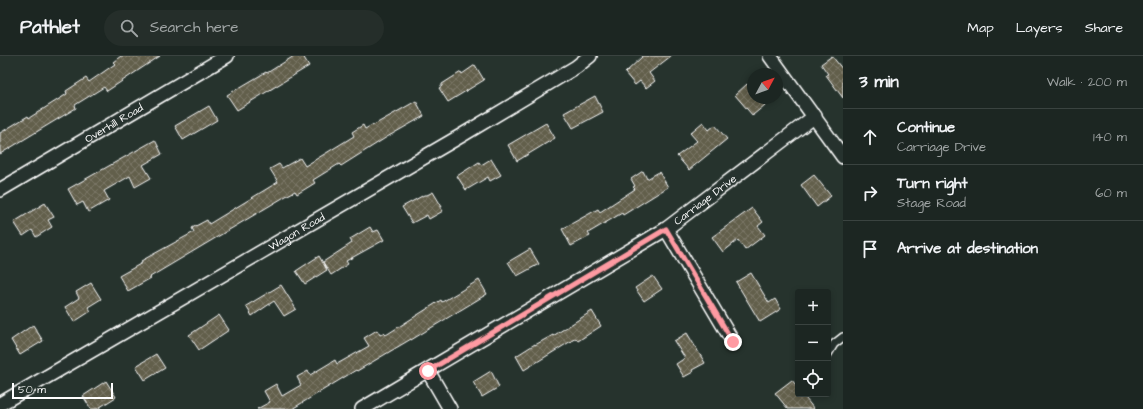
<!DOCTYPE html>
<html lang="en">
<head>
<meta charset="utf-8">
<style>
	:root { --surface:#1c2622; --page:#252e2a; --text:#f1f3f6; --muted:#a0a5a5; --line:#3a4340 }
	body { margin:0; font-family:"Architects Daughter",sans-serif; background:var(--page); color:var(--text) }
	.controls { position:absolute; right:12px; bottom:12px; display:grid; overflow:hidden; border-radius:4px; box-shadow:0 2px 6px #0003 }
	.controls button { width:36px; height:36px; display:grid; place-items:center; padding:0; border:0; border-bottom:1px solid var(--line); background:var(--surface); color:var(--text); font:20px sans-serif }
	.compass { position:absolute; left:747px; top:12px; width:36px; height:36px; border-radius:50%; background:var(--surface); box-shadow:0 2px 6px #0003; rotate:49deg }
	.scale { position:absolute; left:12px; bottom:10px; width:101px; box-sizing:border-box; padding-left:4px; border:2px solid #fff; border-top:0; font-size:11px; line-height:14px; white-space:nowrap; color:#fff; -webkit-text-stroke:3px #26332d; paint-order:stroke }
	.stop { position:absolute; width:12px; height:12px; margin:-9px; border:3px solid #ff9aa2; border-radius:50%; background:#fff }
	.stop.end { background:#ff9aa2; border-color:#fff; box-shadow:0 1px 4px #0008 }
	.list { margin:0; padding:0; list-style:none }
	h2 { display:flex; justify-content:space-between; align-items:center; height:52px; margin:0; padding:0 16px; font-size:17px }
	h2 small { font-size:13px; font-weight:400; color:var(--muted) }
	.list li { display:grid; grid-template-columns:26px 1fr auto; gap:12px; align-items:center; box-sizing:border-box; height:56px; padding:0 16px; border-top:1px solid var(--line) }
	.list b { display:block; font-size:15px; white-space:nowrap }
	.list p { margin:0; font-size:13px; white-space:nowrap; color:var(--muted) }
	.list em { font-size:13px; font-style:normal; color:var(--muted) }
	.icon { flex:none; width:22px; height:22px; fill:none; stroke:currentColor; stroke-width:2; stroke-linecap:round; stroke-linejoin:round }
	.map { position:relative; flex:none; width:843px; height:353px; overflow:hidden }
	header { display:flex; align-items:center; gap:24px; box-sizing:border-box; height:56px; padding:0 20px; background:var(--surface); border-bottom:1px solid var(--line) }
	header strong { font-size:19px }
	nav { display:flex; gap:22px; margin-inline-start:auto; font-size:14px }
	.search { width:280px; height:36px; background:var(--page); display:flex; align-items:center; gap:10px; box-sizing:border-box; padding:0 14px; border-radius:22px; color:var(--muted); font-size:15px }
	main { display:flex }
	aside { flex:1; background:var(--surface) }
	.map>svg:first-child { display:block }
	.building { fill:url(#building-cross-hatch); stroke:#fff }
	.lines { fill:none; stroke-linecap:round; stroke-linejoin:round }
	.lane-casing { stroke:#fff; stroke-width:10 }
	.street-casing { stroke:#fff; stroke-width:16 }
	.lane { stroke:#26332d; stroke-width:7 }
	.street { stroke:#26332d; stroke-width:13 }
	.route { stroke:#ff9aa2; stroke-width:5 }
	.labels { text-anchor:middle; dominant-baseline:central; stroke-width:3; stroke-linejoin:round; paint-order:stroke }
	.street-label { font-size:11px; fill:#fff; stroke:#26332d }
</style>
</head>
<body>
<header>
<strong>Pathlet</strong>
<div class="search"><svg class="icon" aria-label="search" viewBox="0 0 24 24"><circle cx="10" cy="10" r="6"/><path d="M15 15l6 6"/></svg>Search here</div>
<nav><a>Map</a><a>Layers</a><a>Share</a></nav>
</header>
<main>
<div class="map">
<svg width="843" height="353" viewBox="0 0 843 353">
	<defs>
		<pattern id="building-cross-hatch" width="8" height="8" patternUnits="userSpaceOnUse"><rect width="8" height="8" fill="#625e4b"/><path d="M0 0l8 8M0 8l8-8" fill="none" stroke="#7a7666"/></pattern>
	</defs>
	<rect width="100%" height="100%" fill="#26332d"/>
	<filter id="ink" filterUnits="userSpaceOnUse"><feTurbulence type="fractalNoise" baseFrequency=".025" numOctaves="2"/><feDisplacementMap in="SourceGraphic" scale="8" xChannelSelector="R" yChannelSelector="G"/><feConvolveMatrix kernelMatrix="1 2 1 2 8 2 1 2 1" color-interpolation-filters="sRGB"/></filter>
	<g filter="url(#ink)">
		<path class="building" d="M121 0H160L107 35 104 31 75 49 76 52 0 98V77L28 60 29 62 67 38 66 35 86 22 89 26 115 8 113 6Z
			M294 0H303L309 10 237 54 227 39 266 16 267 17Z
			M643 0H671L649 17 655 25 646 32 640 25 635 29 625 17Z
			M832 0 843 14V42L826 19 828 18 821 8Z
			M475 9 484 24 448 46 439 32 442 30V28L461 16 462 18Z
			M747 28 753 35V42H759L765 49 753 59V60L735 39Z
			M595 40 603 56 573 72 564 57Z
			M416 45 424 60 387 81 341 110 339 108 313 124 315 127 297 138 295 135 286 140 150 221 151 222 128 235 119 220 142 207 141 205 194 176 192 172 207 164 209 168 278 126 270 113 279 108 282 112 300 102 305 110 354 80 352 76 363 69 365 73 372 69V70Z
			M209 50 217 64 183 84 175 70Z
			M703 66 709 74 715 69 727 83 689 114 677 100 697 85 690 77Z
			M546 67 555 82 517 105 508 89Z
			M155 84 162 98 143 109 151 122 135 131 130 120 104 135 109 144 88 156 83 146 77 149 68 133Z
			M491 103 501 119 490 125 488 121 466 134 457 120 479 106 481 109Z
			M643 115 647 123 659 116 668 131 623 159 622 157 588 177 590 180 571 190 562 173 598 153 600 156 635 133 633 131 635 130 631 123Z
			M814 119 831 140 817 151 801 129Z
			M433 136 442 151H440L443 155 429 163 427 159 412 167 402 151 424 139H427Z
			M45 147 54 161 48 164 52 171 36 181 32 174 23 180 14 166Z
			M752 152 763 166 758 170 765 179 745 194 738 184 723 196 712 181Z
			M370 171 373 176 378 174 384 184 346 205 348 208 331 219 323 206 352 187 350 183Z
			M530 193 539 208 517 220 508 206Z
			M319 200 327 214 305 228 296 215Z
			M751 217 769 247 775 243 781 253 760 266 736 226Z
			M653 220 662 233 644 245 635 232Z
			M479 224 487 238 411 284V283L357 315 356 314 292 353H257L270 346 264 335 276 328 282 340 301 329 297 321 308 315 310 319 335 304 337 308 369 290 364 282 377 274 380 279 384 277 386 279 441 244 442 246Z
			M91 227 101 243 88 251 91 255 74 266 65 251 79 242 76 236Z
			M281 229 296 253 284 260 274 245 252 260 246 250Z
			M592 255 601 270 578 285 576 282 524 314 516 300 535 288V289L553 279V280Z
			M219 259 229 274 199 294 189 279Z
			M33 269 43 285 20 299 11 284Z
			M687 277 705 307 692 314 693 316 684 321 676 308 685 302 674 285Z
			M156 298 165 312 145 324 136 310Z
			M491 315 499 331 482 341 473 326Z
			M792 324 798 332V338H802L814 353H788L775 337Z
			M106 325 116 341 97 353H91L83 340Z"/>
		<g class="lines">
			<defs>
				<path id="lane" d="M828 298 834 288 843 281"/>
				<g id="street">
					<path d="M770 0 843 101"/>
					<path id="s1" d="M0 134 227 0"/>
					<path d="M666 173 733 286"/>
					<path d="M428 315 450 353"/>
					<path id="s2" d="M0 348 464 78 576 11 590 0"/>
					<path id="s3" d="M362 353 666 173 815 60"/>
				</g>
			</defs>
			<use href="#lane" class="lane-casing"/>
			<use href="#street" class="street-casing"/>
			<use href="#lane" class="lane"/>
			<use href="#street" class="street"/>
		</g>
	</g>
	<g class="lines" filter="url(#ink)">
		<path class="route" d="M428 315 666 173 733 286"/>
	</g>
	<g class="labels">
		<g class="street-label">
			<text stroke="none"><textPath href="#s1" startOffset="132">Overhill Road</textPath></text>
			<text stroke="none"><textPath href="#s3" startOffset="402">Carriage Drive</textPath></text>
			<text stroke="none"><textPath href="#s2" startOffset="343">Wagon Road</textPath></text>
		</g>
	</g>
</svg>
<div class="controls">
<button>+</button>
<button>−</button>
<button><svg class="icon" aria-label="locate" viewBox="0 0 24 24"><circle cx="12" cy="12" r="6"/><path d="M12 2v4M12 18v4M2 12h4M18 12h4"/></svg></button>
</div>
<svg class="compass" viewBox="-18 -18 36 36"><path d="M0-13l5 13h-10z" fill="#e53935"/><path d="M0 13l5-13h-10z" fill="#a0a5a5"/></svg>
<div class="scale">50 m</div>
<div class="stop" style="left:428px;top:315px"></div>
<div class="stop end" style="left:733px;top:286px"></div>
</div>
<aside>
<h2>3 min<small>Walk · 200 m</small></h2>
<ul class="list">
<li><svg class="icon" aria-label="ahead" viewBox="0 0 24 24"><path d="M12 20V5M6 11l6-6 6 6"/></svg><div><b>Continue</b><p>Carriage Drive</p></div><em>140 m</em></li>
<li><svg class="icon" aria-label="right" viewBox="0 0 24 24"><path d="M7 20v-9h11M14 6l5 5-5 5"/></svg><div><b>Turn right</b><p>Stage Road</p></div><em>60 m</em></li>
<li><svg class="icon" aria-label="arrive" viewBox="0 0 24 24"><path d="M6 21V4h12l-3 4 3 4H6"/></svg><div><b>Arrive at destination</b></div></li>
</ul>
</aside>
</main>
</body>
</html>
